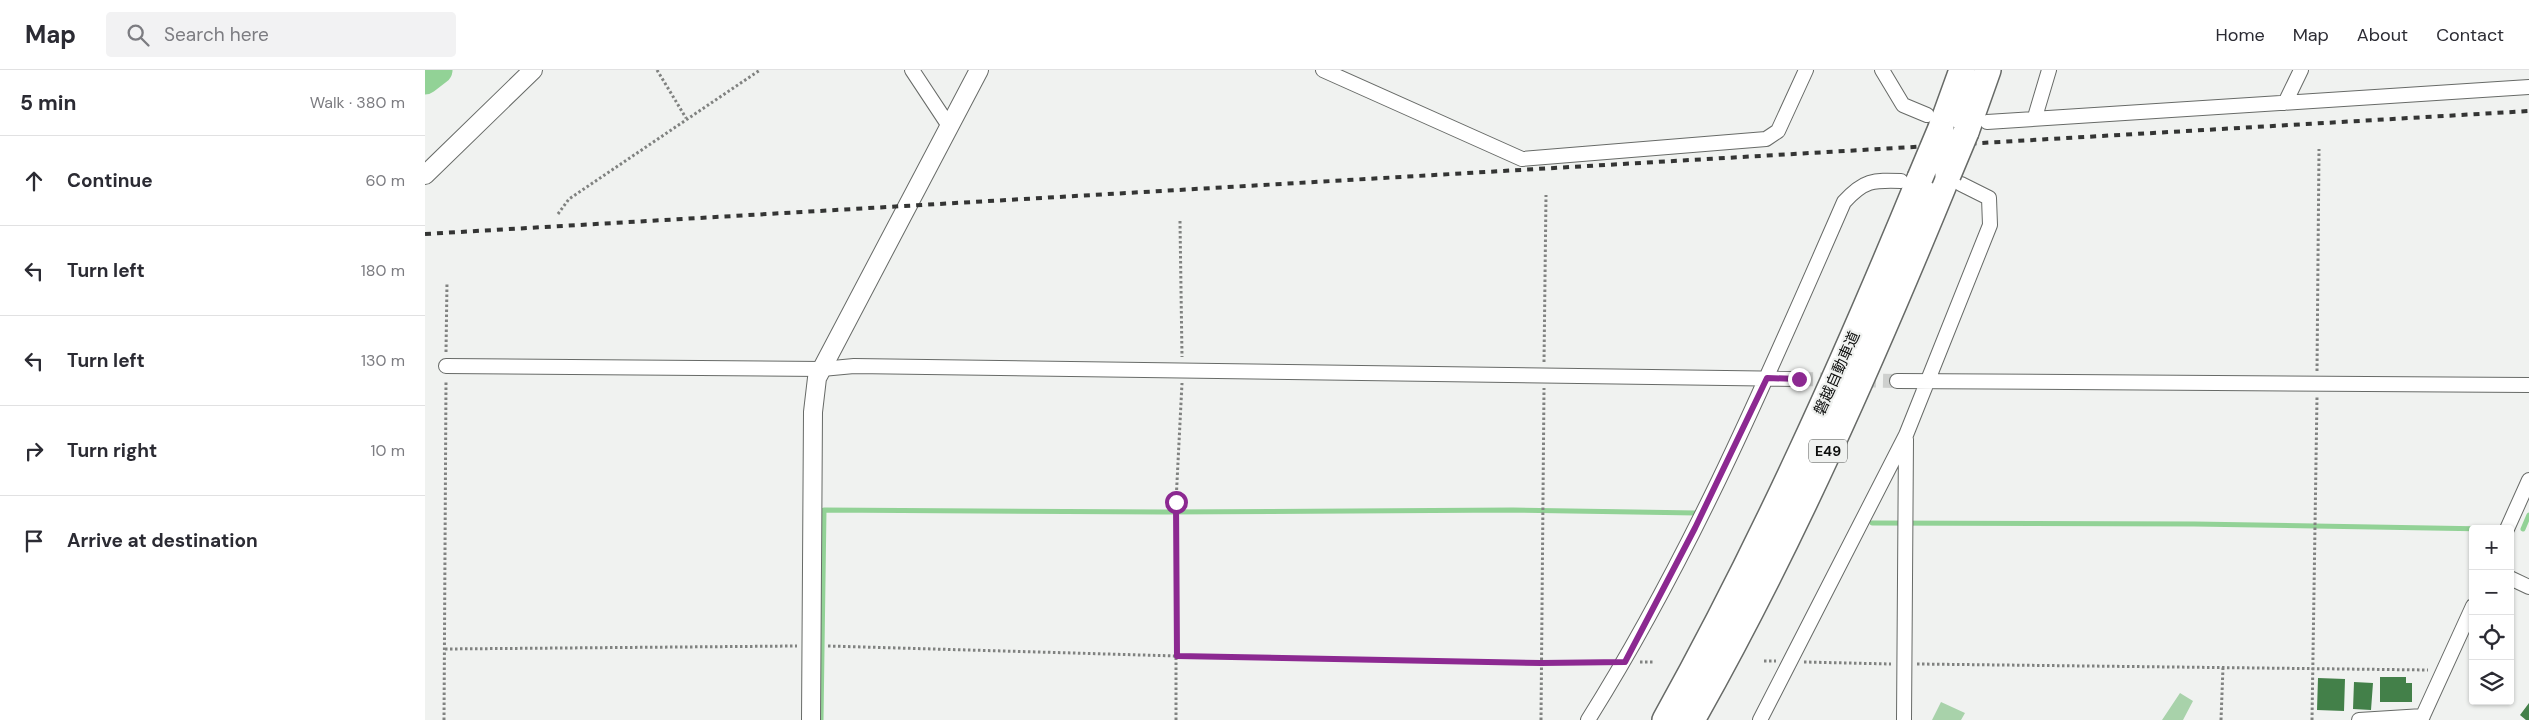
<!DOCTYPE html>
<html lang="en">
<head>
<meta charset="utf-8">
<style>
	:root { --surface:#fff; --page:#f2f2f3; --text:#2b2b33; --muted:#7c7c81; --line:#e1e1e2 }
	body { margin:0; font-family:"DM Sans","Noto Sans JP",sans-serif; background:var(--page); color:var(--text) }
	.controls { position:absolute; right:15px; bottom:15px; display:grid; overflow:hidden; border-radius:5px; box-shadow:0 1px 4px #0004 }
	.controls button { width:45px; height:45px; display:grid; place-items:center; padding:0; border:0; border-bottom:1px solid var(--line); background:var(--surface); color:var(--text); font:25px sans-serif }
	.stop { position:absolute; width:15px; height:15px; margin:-11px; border:4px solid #8c2991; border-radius:50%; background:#fff }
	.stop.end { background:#8c2991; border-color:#fff; box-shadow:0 1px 5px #0008 }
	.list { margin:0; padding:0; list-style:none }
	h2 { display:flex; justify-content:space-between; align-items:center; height:65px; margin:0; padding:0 20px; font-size:21px }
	h2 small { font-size:16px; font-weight:400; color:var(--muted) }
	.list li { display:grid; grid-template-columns:32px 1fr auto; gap:15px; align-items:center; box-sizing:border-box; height:90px; padding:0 20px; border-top:1px solid var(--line) }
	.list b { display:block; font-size:19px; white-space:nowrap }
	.list em { font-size:16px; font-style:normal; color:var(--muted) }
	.icon { flex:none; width:28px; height:28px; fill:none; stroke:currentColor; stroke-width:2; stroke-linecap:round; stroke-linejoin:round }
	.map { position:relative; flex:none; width:2104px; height:650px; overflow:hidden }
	header { display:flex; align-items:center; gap:30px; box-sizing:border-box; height:70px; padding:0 25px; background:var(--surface); border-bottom:1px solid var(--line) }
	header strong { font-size:24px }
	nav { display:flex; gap:28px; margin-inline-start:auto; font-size:18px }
	.search { width:350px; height:45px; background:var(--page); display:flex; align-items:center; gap:12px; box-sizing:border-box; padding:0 18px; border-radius:5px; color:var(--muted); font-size:19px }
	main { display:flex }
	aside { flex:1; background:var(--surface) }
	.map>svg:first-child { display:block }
	.green { fill:#a8d2aa }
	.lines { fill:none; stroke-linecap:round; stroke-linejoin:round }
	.stream { stroke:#92d296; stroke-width:5 }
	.river { stroke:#92d296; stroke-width:29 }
	.building { fill:#438049 }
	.minor-tunnel { stroke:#ced0ce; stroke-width:14; stroke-dasharray:14 7; stroke-linecap:butt }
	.minor-casing { stroke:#676a67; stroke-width:16 }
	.tertiary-casing { stroke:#676a67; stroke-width:20 }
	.motorway-casing { stroke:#676a67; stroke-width:28 }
	.path { stroke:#808280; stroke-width:3; stroke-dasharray:2.5 2.5; stroke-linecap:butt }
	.minor { stroke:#fff; stroke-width:14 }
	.tertiary { stroke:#fff; stroke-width:18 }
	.motorway { stroke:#fff; stroke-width:25 }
	.rail { stroke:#343534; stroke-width:4; stroke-dasharray:6 6; stroke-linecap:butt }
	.motorway-bridge-casing { stroke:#676a67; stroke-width:28; stroke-linecap:butt }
	.motorway-bridge { stroke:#fff; stroke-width:25 }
	.route { stroke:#8c2991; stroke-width:6 }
	.labels { text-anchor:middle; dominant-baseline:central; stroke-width:4.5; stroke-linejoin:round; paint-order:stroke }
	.shield { fill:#f0f2f0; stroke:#515251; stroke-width:1 }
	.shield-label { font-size:14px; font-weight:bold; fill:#0d0e0d }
	.street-label { font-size:15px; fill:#0d0e0d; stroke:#f0f2f0 }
</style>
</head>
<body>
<header>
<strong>Map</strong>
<div class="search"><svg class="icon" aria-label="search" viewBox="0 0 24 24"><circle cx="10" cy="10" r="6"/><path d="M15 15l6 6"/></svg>Search here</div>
<nav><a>Home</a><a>Map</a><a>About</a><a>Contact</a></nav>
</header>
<main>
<aside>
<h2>5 min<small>Walk · 380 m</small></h2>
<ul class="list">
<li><svg class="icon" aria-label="ahead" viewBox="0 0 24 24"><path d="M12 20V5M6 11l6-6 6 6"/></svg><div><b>Continue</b></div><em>60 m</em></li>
<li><svg class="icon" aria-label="left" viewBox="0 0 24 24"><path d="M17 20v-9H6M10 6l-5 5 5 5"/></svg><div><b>Turn left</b></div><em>180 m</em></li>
<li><svg class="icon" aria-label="left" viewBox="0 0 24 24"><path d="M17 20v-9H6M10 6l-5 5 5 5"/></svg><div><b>Turn left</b></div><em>130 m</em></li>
<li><svg class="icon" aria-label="right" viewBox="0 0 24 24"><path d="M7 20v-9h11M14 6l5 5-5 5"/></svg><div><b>Turn right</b></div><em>10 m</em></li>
<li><svg class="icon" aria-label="arrive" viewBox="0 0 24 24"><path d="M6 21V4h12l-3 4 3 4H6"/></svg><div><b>Arrive at destination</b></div></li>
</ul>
</aside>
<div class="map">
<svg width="2104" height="650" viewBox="0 0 2104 650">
	<rect width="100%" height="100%" fill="#f0f2f0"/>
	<path class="green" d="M1755 623 1768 631 1758 650H1737Z
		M1516 632 1540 643 1536 650H1507Z"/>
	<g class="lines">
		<path class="stream" d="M1447 453 1769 454 2063 459
			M2098 459 2104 445
			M396 650 399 440 740 442 1088 440 1271 443"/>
		<path class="river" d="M0 10 13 0"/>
	</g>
	<path class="building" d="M1955 607H1981V613H1987V632H1955Z
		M1893 608 1920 609 1919 641 1892 640Z
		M1929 612 1948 613 1946 640 1928 639Z
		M2104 633V650H2101L2095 645Z"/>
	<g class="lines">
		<path class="minor-tunnel" d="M1374 309 1472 311"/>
		<defs>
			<path id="minor" d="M487 0 524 56
				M898 0 1097 89 1341 69 1353 61 1381 0
				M1457 0 1478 35 1502 45
				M1860 33 1876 0
				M1610 47 1624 0
				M1562 52 2104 17
				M21 296 397 299 429 296 1374 309
				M1472 311 2104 315
				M2082 459 2104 410
				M2085 508 2104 517
				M1163 650C1266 486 1342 308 1419 132 1439 110 1448 110 1476 111
				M1335 650 1481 365 1565 155 1564 128 1536 114
				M1479 650 1481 369
				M1934 650 1998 646
				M1996 650 2048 536"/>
			<path id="tertiary" d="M0 105 108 0
				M386 650 388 342 392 308 554 0"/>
			<path id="motorway" d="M1516 58 1537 0
				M1541 62 1563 0
				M1240 650C1337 476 1419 293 1495 108
				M1267 650C1366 475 1447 290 1523 105"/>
		</defs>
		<use href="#minor" class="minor-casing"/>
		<use href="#tertiary" class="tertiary-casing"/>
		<use href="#motorway" class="motorway-casing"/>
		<path class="path" d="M232 0 261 48
			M133 144 144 129 335 0
			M755 151 757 287
			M21 282 22 212
			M1119 292 1121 125
			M1892 301 1894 79
			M403 576 752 586 1115 593 1181 592
			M20 579 372 576
			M1339 591H1351
			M1215 592H1230
			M1379 592 1466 594
			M1492 594 2003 600
			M19 650 21 311
			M751 650V432L757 313
			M1116 650 1119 318
			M1796 650 1798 597
			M1887 650 1892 327"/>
		<use href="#minor" class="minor"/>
		<use href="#tertiary" class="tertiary"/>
		<use href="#motorway" class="motorway"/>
		<path class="rail" d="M0 164 2104 41"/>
		<defs>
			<path id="motorway-bridge" d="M1523 105 1541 62
				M1495 108 1516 58"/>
		</defs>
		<use href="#motorway-bridge" class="motorway-bridge-casing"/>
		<use href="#motorway-bridge" class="motorway-bridge"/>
	</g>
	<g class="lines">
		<path class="route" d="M751 432 752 586 1116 593 1200 592 1270 458 1342 308 1374 309"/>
	</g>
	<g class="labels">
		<rect class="shield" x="1384" y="369.5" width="38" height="23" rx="4"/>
		<g class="shield-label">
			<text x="1403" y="381">E49</text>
		</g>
		<g class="street-label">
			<text transform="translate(1412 303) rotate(-66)">磐越自動車道</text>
		</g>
	</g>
</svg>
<div class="controls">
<button>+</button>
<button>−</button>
<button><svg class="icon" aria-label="locate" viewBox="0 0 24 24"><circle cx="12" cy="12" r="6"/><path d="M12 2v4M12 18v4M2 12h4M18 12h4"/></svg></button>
<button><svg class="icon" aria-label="layers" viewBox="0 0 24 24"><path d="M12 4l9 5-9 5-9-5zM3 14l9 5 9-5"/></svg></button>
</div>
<div class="stop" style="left:751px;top:432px"></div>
<div class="stop end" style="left:1374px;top:309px"></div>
</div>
</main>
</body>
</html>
